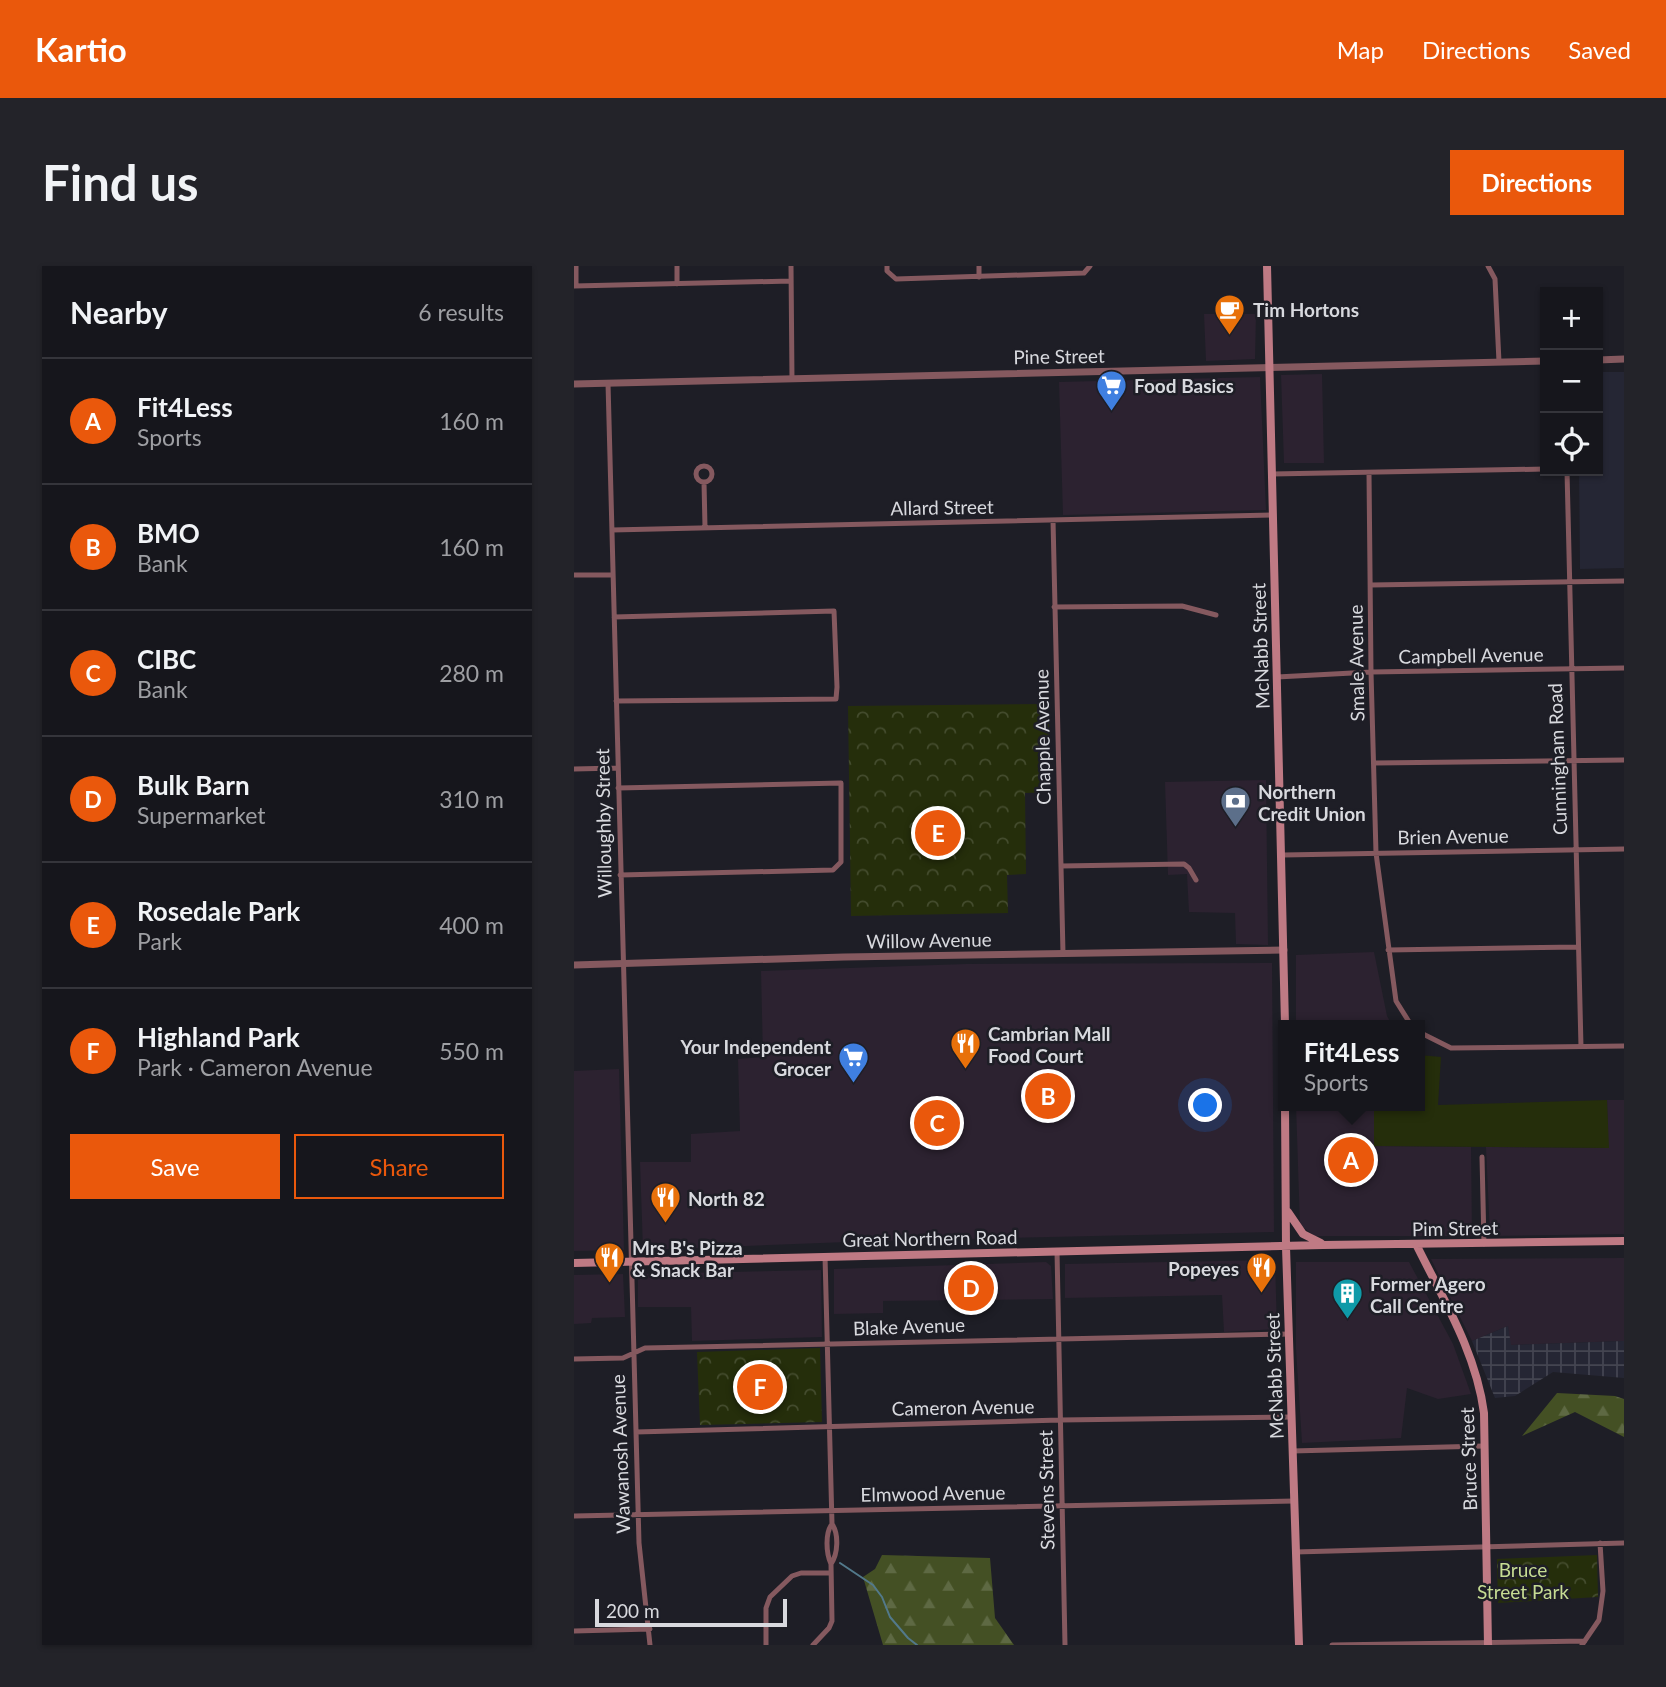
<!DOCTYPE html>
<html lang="en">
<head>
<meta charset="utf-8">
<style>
	:root { --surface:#16161c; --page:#232329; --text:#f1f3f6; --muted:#9e9fa3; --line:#35353b; --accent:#ea580c }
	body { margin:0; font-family:Lato,sans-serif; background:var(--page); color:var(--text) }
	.controls { position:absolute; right:21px; top:21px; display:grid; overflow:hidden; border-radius:0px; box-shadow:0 2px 5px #0004 }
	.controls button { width:63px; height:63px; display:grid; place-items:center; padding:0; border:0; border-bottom:2px solid var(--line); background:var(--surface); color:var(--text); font:35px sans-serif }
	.scale { position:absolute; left:21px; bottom:18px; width:192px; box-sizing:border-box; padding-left:7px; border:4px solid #d8d9de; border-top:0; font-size:19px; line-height:24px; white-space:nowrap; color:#d8d9de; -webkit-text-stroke:5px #1e1e26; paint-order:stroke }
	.you { position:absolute; left:632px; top:840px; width:24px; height:24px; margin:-18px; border:5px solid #fff; border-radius:50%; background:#1a73e8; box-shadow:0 0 0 10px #1a73e833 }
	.badge { display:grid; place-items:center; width:46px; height:46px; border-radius:50%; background:var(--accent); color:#fff; font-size:23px; font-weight:700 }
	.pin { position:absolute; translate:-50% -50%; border:4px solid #fff; box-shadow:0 2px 7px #0006 }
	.popup { position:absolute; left:704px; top:754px; width:147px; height:91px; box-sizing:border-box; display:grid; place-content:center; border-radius:0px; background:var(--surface); filter:drop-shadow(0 2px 5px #0005); font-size:23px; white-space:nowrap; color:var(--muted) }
	.popup b { font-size:26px; color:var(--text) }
	.popup::after { content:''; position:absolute; left:50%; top:100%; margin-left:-14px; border:14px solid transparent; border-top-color:var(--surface) }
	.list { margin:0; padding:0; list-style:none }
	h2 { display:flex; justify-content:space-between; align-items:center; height:91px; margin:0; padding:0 28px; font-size:30px }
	h2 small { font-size:23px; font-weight:400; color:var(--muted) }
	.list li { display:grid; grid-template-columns:46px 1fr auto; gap:21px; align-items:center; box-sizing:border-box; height:126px; padding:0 28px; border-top:2px solid var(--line) }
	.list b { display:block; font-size:26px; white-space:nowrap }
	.list p { margin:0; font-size:23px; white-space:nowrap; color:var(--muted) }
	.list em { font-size:23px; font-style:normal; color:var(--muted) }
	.actions { display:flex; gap:14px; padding:21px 28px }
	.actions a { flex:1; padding:16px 0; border:2px solid var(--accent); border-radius:0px; text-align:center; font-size:24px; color:var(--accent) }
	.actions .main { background:var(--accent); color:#fff }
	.icon { flex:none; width:38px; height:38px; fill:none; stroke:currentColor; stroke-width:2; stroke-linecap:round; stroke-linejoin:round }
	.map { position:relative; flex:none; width:1050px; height:1379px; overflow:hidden; border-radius:0px }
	header { display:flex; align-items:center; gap:42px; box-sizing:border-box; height:98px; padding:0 35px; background:var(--accent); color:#fff }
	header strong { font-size:33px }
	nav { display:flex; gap:38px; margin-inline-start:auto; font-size:24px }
	.intro { display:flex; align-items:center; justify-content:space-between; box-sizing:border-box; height:168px; padding:0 42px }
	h1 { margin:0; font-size:49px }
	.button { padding:18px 32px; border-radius:0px; background:var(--accent); color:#fff; font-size:24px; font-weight:700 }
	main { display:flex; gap:42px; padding:0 42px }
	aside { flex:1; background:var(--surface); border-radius:0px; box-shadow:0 2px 5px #0004 }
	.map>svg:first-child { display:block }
	.commercial { fill:#2c2230 }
	.industrial { fill:url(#industrial-grid) }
	.built { fill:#252634 }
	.green { fill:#252e0b }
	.forest { fill:url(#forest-firs) }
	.park { fill:url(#park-crowns) }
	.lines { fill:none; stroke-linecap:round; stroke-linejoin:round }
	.stream { stroke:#52798b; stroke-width:2 }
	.minor { stroke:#85595f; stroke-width:5 }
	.tertiary { stroke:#85595f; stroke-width:7 }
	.secondary { stroke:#bf7a84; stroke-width:8 }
	.labels { text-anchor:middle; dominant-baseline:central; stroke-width:5; stroke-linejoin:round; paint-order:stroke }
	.poi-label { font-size:19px; font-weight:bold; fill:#d8d9de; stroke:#1e1e26; text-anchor:start }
	.street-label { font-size:19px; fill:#d8d9de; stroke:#1e1e26 }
	.park-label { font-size:19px; fill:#c6dc93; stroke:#1e1e26 }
</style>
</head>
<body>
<header>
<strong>Kartio</strong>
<nav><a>Map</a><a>Directions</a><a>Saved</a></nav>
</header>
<div class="intro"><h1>Find us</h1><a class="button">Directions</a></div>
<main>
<aside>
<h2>Nearby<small>6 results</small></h2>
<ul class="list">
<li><span class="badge">A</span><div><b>Fit4Less</b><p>Sports</p></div><em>160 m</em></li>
<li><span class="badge">B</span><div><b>BMO</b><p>Bank</p></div><em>160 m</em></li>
<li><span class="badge">C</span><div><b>CIBC</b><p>Bank</p></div><em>280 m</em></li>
<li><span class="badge">D</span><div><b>Bulk Barn</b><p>Supermarket</p></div><em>310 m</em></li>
<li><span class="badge">E</span><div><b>Rosedale Park</b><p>Park</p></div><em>400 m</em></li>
<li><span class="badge">F</span><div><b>Highland Park</b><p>Park · Cameron Avenue</p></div><em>550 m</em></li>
</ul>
<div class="actions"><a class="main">Save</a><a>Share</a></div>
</aside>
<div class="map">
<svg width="1050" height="1379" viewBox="0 0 1050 1379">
	<defs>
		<pattern id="industrial-grid" width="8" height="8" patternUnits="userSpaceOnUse" patternTransform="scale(1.75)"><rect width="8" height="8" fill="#252634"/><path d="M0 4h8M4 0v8" fill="none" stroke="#444551"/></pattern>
		<pattern id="forest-firs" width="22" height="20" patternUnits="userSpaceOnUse" patternTransform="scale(1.75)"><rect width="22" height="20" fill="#445024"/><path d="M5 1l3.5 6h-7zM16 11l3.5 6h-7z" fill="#5e6943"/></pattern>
		<pattern id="park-crowns" width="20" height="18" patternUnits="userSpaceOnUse" patternTransform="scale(1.75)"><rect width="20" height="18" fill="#252e0b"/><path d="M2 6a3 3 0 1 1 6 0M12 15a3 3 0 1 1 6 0" fill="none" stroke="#444c2e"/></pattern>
	</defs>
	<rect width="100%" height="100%" fill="#1e1e26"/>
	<path class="commercial" d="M630 48H682L681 93 632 95Z
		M748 108 750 197H710L707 109Z
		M686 111 692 244 489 249 485 116Z
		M692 514 694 679 662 678 661 647 615 646 613 608 594 609 591 516Z
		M800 686 813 750 818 759H722V689Z
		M698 697 700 966 299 975 69 984 66 896H117V868L166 865 164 793 189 791 187 705 392 698Z
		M45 803 50 984 0 985V805Z
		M1033 834H1050V968L916 970 912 881 1034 882Z
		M722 840H800V880L897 881 898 970H741L726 959Z
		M1050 992V1075L936 1079 934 1060 898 1075 857 993Z
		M701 994 703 1063 650 1066 648 1029 491 1032V998Z
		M472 996 477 1000 479 1033 309 1035V1047L260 1048V1003Z
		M722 996H835L879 1078 897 1128 864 1133 833 1122 827 1172 728 1177 722 1083Z
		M247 1004 248 1071 118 1075 117 1041H64V1008Z
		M49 1008 51 1051 18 1052 17 1057 0 1058V1009Z"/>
	<path class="industrial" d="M934 1060 937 1079 1050 1075V1112L979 1106 941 1130 921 1132 898 1075Z"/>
	<path class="built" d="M1024 106H1050V302L1006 303 1005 205H1024Z"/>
	<path class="green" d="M845 789 867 791 864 839 1033 834 1035 882 800 880V840H845Z"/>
	<path class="forest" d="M983 1127 1041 1130 1050 1133V1171L1001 1146 948 1170Z
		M308 1289 416 1292 421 1352 440 1379H309L289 1311 301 1303Z"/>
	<path class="park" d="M474 438 478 526 451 527 452 608 433 609 434 647 277 650 274 440Z
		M246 1082 248 1156 126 1159 123 1086Z
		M1023 1289 1024 1331 924 1337 923 1293Z"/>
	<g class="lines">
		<path class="stream" d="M266 1297 299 1319 308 1331 316 1351 334 1372 343 1379"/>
		<path class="minor" d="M2 0V20
			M217 0 218 113
			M313 0V5L322 13 510 7 516 0
			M914 0 921 13 925 96
			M405 11V0
			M103 18V0
			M0 20 217 15
			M34 117 65 1277 76 1379
			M122 208a8 8 0 1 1 16 0a8 8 0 1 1-16 0Z
			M993 205 1007 781
			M795 207 797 406 802 587 822 735 837 759
			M698 208 971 203
			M130 216 131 261
			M479 254 489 687
			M38 264 698 249
			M0 309H39
			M797 319 1050 315
			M480 341 608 340 642 349
			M40 351 260 345 263 421 262 433 42 435
			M703 411 797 406 1050 402
			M801 497 1050 494
			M0 503 44 502
			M44 522 267 517V596L259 604 46 609
			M709 589 1050 583
			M487 600 610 598 615 602 622 614
			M814 684 1004 681
			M845 766 877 782 1050 780
			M908 891 910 978
			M483 985 491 1379
			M251 990 258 1258C251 1267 252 1287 257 1298 264 1288 265 1268 258 1258
			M0 1093 49 1092 71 1082 715 1068
			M62 1166 486 1154 718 1151
			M718 1185 910 1180
			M0 1250 720 1235
			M721 1286 1050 1277
			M0 1365 76 1363
			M192 1379V1342L196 1331 218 1310 227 1307H257
			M239 1379 255 1362 258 1355 257 1298
			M758 1379 1011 1375
			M1008 1379 1025 1354 1029 1325 1026 1277"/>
		<path class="tertiary" d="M1024 94 1050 93
			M0 118 971 95
			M0 699 270 691 710 684"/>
		<path class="secondary" d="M693 0 711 759
			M711 840 712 981 725 1379
			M714 946 729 968 747 977
			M842 978C869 1033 902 1086 910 1147L914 1379
			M0 997 749 979 1050 975"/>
	</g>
	<defs>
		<symbol id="cafe-pin" viewBox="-11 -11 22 30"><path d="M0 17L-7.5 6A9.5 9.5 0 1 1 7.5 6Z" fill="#e8710a" stroke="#1e1e26"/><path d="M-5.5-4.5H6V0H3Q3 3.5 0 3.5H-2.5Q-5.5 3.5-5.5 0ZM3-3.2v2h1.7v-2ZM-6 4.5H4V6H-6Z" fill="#fff"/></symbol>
		<symbol id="supermarket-pin" viewBox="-11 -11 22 30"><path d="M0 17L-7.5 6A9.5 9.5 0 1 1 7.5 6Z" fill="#3f7fe0" stroke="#1e1e26"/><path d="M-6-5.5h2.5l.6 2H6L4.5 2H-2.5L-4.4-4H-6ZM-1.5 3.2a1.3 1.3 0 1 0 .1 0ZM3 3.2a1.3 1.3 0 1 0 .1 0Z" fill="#fff"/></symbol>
		<symbol id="bank-pin" viewBox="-11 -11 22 30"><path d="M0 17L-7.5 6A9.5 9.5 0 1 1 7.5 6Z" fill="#5c6f8a" stroke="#1e1e26"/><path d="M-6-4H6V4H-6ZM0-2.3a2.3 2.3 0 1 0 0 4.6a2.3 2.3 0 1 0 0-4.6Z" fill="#fff"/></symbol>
		<symbol id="restaurant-pin" viewBox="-11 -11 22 30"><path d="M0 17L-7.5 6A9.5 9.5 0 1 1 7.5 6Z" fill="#e8710a" stroke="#1e1e26"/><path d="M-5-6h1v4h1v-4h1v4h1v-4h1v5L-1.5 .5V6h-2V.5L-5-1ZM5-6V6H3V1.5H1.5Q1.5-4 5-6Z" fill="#fff"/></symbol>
		<symbol id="building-pin" viewBox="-11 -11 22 30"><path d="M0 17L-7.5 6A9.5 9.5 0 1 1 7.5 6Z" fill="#0f9aa8" stroke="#1e1e26"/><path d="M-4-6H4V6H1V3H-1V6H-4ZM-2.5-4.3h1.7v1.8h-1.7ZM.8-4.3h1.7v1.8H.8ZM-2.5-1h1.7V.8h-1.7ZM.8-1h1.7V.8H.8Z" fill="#fff"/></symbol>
	</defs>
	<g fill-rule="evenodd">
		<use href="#cafe-pin" x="638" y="26" width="35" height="47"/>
		<use href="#supermarket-pin" x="520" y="102" width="35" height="47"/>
		<use href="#bank-pin" x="644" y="518" width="35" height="47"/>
		<use href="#restaurant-pin" x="374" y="760" width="35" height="47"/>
		<use href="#supermarket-pin" x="262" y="774" width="35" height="47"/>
		<use href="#restaurant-pin" x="74" y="914" width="35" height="47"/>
		<use href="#restaurant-pin" x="18" y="974" width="35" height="47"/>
		<use href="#restaurant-pin" x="670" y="984" width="35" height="47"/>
		<use href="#building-pin" x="756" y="1010" width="35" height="47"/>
	</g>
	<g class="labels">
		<g class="poi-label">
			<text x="679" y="43">Tim Hortons</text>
			<text x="560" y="119">Food Basics</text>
			<text x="684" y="525">Northern<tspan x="684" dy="22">Credit Union</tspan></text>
			<text x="414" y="767">Cambrian Mall<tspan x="414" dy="22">Food Court</tspan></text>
			<text x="257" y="780" text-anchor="end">Your Independent<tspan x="257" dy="22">Grocer</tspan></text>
			<text x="114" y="932">North 82</text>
			<text x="58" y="981">Mrs B's Pizza<tspan x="58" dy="22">&amp; Snack Bar</tspan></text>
			<text x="665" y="1002" text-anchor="end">Popeyes</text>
			<text x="796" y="1017">Former Agero<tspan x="796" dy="22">Call Centre</tspan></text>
		</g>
		<g class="street-label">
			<text transform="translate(485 90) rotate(-1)">Pine Street</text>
			<text transform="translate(368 241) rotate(-1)">Allard Street</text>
			<text transform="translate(686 380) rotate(-92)">McNabb Street</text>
			<text transform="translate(897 389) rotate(-1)">Campbell Avenue</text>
			<text transform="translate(782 397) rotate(-91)">Smale Avenue</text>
			<text transform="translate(468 471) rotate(-91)">Chapple Avenue</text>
			<text transform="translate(983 493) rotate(-92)">Cunningham Road</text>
			<text transform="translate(29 557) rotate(-91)">Willoughby Street</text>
			<text transform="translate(879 570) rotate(-1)">Brien Avenue</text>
			<text transform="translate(355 674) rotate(-1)">Willow Avenue</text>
			<text transform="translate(881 962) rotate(-1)">Pim Street</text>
			<text transform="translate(356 972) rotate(-1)">Great Northern Road</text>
			<text transform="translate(335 1060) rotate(-2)">Blake Avenue</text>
			<text transform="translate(700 1110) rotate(-92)">McNabb Street</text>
			<text transform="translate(389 1141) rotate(-1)">Cameron Avenue</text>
			<text transform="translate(46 1188) rotate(-92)">Wawanosh Avenue</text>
			<text transform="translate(894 1193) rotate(-92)">Bruce Street</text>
			<text transform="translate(472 1224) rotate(-91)">Stevens Street</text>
			<text transform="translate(359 1227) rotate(-1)">Elmwood Avenue</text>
		</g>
		<g class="park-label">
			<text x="949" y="1303">Bruce<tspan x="949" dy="22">Street Park</tspan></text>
		</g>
	</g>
</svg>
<div class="controls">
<button>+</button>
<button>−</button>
<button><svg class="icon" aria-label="locate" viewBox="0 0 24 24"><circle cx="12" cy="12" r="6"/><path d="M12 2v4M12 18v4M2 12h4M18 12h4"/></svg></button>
</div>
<div class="scale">200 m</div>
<div class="you"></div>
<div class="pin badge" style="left:777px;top:894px">A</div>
<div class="popup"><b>Fit4Less</b>Sports</div>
<div class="pin badge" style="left:474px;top:830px">B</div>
<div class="pin badge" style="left:363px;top:857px">C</div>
<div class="pin badge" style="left:397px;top:1022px">D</div>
<div class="pin badge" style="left:364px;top:567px">E</div>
<div class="pin badge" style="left:186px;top:1121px">F</div>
</div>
</main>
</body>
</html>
